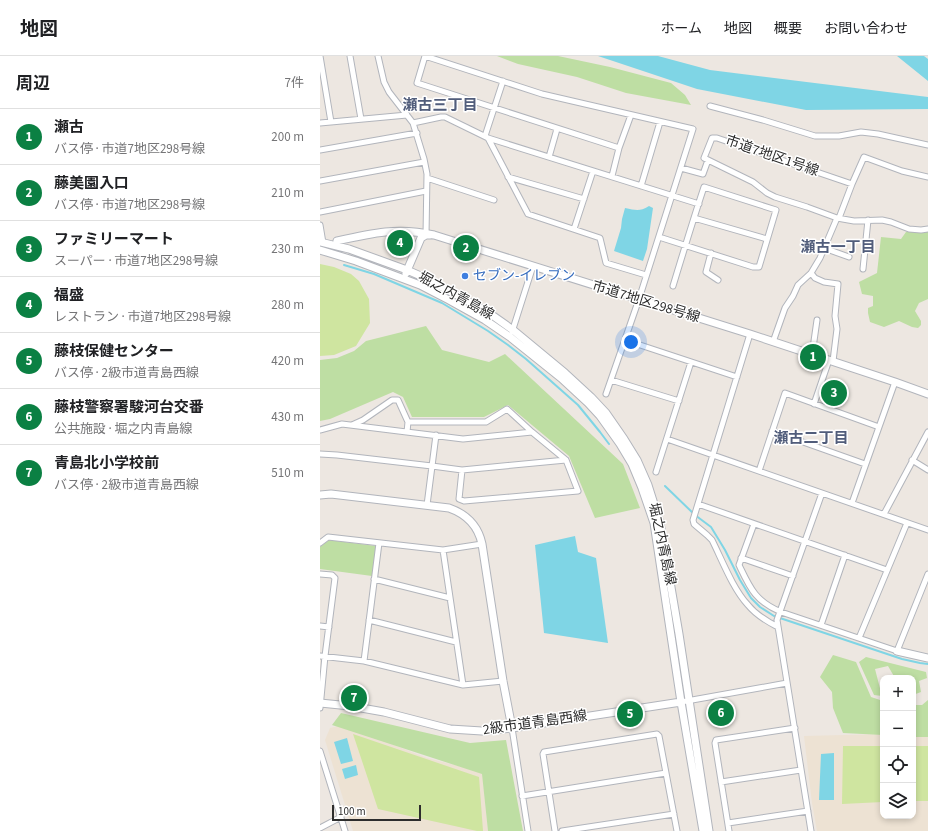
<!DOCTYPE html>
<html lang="ja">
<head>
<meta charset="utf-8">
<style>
	:root { --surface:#fff; --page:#f6f6f6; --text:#202124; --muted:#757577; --line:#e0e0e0; --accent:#0b8043 }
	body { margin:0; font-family:"Source Sans 3","Noto Sans JP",sans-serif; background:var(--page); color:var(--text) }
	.controls { position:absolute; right:12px; bottom:12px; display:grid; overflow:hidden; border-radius:8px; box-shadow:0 2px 6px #0003 }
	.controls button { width:36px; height:36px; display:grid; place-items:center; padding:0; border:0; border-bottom:1px solid var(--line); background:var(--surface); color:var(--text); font:20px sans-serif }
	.scale { position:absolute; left:12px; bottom:10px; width:89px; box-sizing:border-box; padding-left:4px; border:2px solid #2d2d2d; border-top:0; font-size:11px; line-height:14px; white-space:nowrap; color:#2d2d2d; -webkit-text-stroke:3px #fff; paint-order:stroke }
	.you { position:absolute; left:311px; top:286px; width:14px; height:14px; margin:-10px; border:3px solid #fff; border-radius:50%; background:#1a73e8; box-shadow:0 0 0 6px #1a73e833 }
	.badge { display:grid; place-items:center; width:26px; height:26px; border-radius:50%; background:var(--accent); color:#fff; font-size:13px; font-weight:700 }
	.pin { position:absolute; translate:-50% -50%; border:2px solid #fff; box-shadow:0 1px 4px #0006 }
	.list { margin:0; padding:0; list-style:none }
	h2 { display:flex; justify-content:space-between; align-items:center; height:52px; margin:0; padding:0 16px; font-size:17px }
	h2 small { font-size:13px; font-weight:400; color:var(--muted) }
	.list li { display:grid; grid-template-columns:26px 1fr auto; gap:12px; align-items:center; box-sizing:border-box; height:56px; padding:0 16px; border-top:1px solid var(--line) }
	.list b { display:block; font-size:15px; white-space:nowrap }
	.list p { margin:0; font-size:13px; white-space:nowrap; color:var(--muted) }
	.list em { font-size:13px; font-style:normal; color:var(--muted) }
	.icon { flex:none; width:22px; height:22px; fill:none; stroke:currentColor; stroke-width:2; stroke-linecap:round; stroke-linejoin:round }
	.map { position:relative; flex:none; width:608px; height:775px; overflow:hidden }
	header { display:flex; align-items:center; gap:24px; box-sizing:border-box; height:56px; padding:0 20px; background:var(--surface); border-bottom:1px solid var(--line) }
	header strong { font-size:19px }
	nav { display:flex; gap:22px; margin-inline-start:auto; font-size:14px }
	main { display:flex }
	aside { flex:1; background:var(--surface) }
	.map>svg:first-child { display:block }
	.education { fill:#ede2d3 }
	.green { fill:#bedea3 }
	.pitch { fill:#cfe5a0 }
	.water { fill:#7fd5e5 }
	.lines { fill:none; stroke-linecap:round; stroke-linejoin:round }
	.stream { stroke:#7fd5e5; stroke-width:2 }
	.street-casing { stroke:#b2b5bc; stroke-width:7 }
	.secondary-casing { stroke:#b2b5bc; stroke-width:9 }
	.street { stroke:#fff; stroke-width:5 }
	.secondary { stroke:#fff; stroke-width:7 }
	.shop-dot { fill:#3f7fe0; stroke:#fff; stroke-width:1.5 }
	.labels { text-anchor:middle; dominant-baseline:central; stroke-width:3; stroke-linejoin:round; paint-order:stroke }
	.street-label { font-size:14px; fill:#2d2d2d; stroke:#fff }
	.shop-label { font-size:14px; fill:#366cbe; stroke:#fff; text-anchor:start }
	.neighbourhood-label { font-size:15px; font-weight:bold; fill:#515d7b; stroke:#fff }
</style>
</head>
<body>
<header>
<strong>地図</strong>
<nav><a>ホーム</a><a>地図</a><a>概要</a><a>お問い合わせ</a></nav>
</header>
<main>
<aside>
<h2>周辺<small>7件</small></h2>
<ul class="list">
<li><span class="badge">1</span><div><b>瀬古</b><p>バス停 · 市道7地区298号線</p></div><em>200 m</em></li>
<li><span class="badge">2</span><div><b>藤美園入口</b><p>バス停 · 市道7地区298号線</p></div><em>210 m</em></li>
<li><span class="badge">3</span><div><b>ファミリーマート</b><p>スーパー · 市道7地区298号線</p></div><em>230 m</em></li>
<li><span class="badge">4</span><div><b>福盛</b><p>レストラン · 市道7地区298号線</p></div><em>280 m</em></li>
<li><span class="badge">5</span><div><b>藤枝保健センター</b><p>バス停 · 2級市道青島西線</p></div><em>420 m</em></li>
<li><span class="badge">6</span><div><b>藤枝警察署駿河台交番</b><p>公共施設 · 堀之内青島線</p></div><em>430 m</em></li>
<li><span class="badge">7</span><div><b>青島北小学校前</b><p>バス停 · 2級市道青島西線</p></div><em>510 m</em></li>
</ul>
</aside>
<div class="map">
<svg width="608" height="775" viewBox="0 0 608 775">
	<rect width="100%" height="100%" fill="#ede7e1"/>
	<path class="education" d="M23 669 107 702 162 716 168 775H33L5 684 10 672Z
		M608 677V775H497L492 747 484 680 563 678V760H593V678Z"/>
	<path class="green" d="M177 0H238L290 11 351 27 365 39 371 49 306 37 257 21 198 8Z
		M608 174V243L599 247 595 255 601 265V269L598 272 592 271 579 265 564 271 550 266 548 257V252L553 250V240L542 238 539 226 557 217 561 181 581 183 586 176Z
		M106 270 122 294 169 306 185 298 303 408 320 452 275 462 249 400 188 349 164 361H92L83 341 73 336 10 363 0 365V304L17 302 34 295 46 285Z
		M9 484 56 490 52 520 0 513V491Z
		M513 599 536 606 551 641 563 645V679L523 677 513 652 512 636 500 621Z
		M546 601 606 616 607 622 599 625 601 636 593 639V622H575L568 610 555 613 562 640 554 639 539 606Z
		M608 644V681H593V649H602Z
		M21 657 150 687 186 684 203 775H168L162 718 12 669Z"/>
	<path class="pitch" d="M0 208 14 211 31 218 39 225 49 243 50 267 36 290 14 299 0 300Z
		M33 678 159 721 163 775H157L58 753Z
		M523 690H563V746L522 748Z
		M593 690H608V745H593Z"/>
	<path class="water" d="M278 0H338L390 14 608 41V53L486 54 377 33Z
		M577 0H604L608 3V25Z
		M329 150 333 152 327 193 323 205 294 195 301 172 302 163 305 152C316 154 319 156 329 150Z
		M255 480 258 496 276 502 288 587 224 577 215 489Z
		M27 682 33 705 21 708 14 686Z
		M514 697V744H499L501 698Z
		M36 709 38 719 25 723 22 713Z"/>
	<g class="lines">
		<path class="stream" d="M24 209 54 218 122 247 168 275 188 289 206 303 258 349 280 376 289 388
			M345 430 375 459 391 471 405 494 420 524 431 542 440 551 454 560 582 603 600 607 608 608"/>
		<defs>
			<path id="street" d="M0 0 11 66
				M30 0 41 63
				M58 0 64 26 69 36 93 67 104 103 107 118 106 179
				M390 50 443 64 495 80H519L541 76 558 78 608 89
				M0 67 87 59
				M93 67 121 61H125L168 82 379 148
				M165 80 183 25
				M168 82 208 158 280 182 286 207 326 219
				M0 94 97 77
				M229 101 237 73
				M361 112 383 118 388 104
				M292 120 299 92 311 59
				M188 121 264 143
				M107 122 174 144
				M0 125 104 106
				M532 128 397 82H392L384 102 433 126 447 137 455 141 487 151 517 162 534 165 562 164 571 166 589 173 601 174 608 173
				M321 130 340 66
				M0 156 106 135
				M374 162 447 183
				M519 162 532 128 544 101 582 115 608 121
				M0 169 3 187
				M254 173 273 115
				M339 181 433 211H439L456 154 384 131C373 164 363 197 353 230
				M504 192 529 201
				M391 197 386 216 398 224
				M543 213 548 164
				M491 217 495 222 504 226 518 228 515 260 517 273 513 305
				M192 276 213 210
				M430 278 373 464 374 468 387 479 392 484C402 504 413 533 428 549 436 559 448 566 458 571
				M305 284 417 321
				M453 286 465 252 473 240 478 229 491 217 500 202 517 162
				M492 299 497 264
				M291 324 359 345
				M286 338 319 243 373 73 222 38 105 0 97 27 299 92
				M494 348 509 304
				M88 366H166L187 353 212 376
				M32 369 43 364 72 344H78L88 366 87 376
				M0 374 22 368 143 383 212 376 246 404 258 435 144 445 139 443 142 414
				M452 375 545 408
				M347 383 608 474
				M0 398 17 399 112 410 142 414 246 404
				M592 404 608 414
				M439 415 465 337 559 371
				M336 416 371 306
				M532 447 575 326
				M378 448 567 514
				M107 449 116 379
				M564 458 608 376
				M434 468 419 509C430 532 435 545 461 556L577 595 608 518
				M0 487 8 481 123 494 162 488
				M123 494 143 629
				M421 502 473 520
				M0 518 12 519 15 522 5 600 0 652
				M54 523 130 542
				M49 564 136 586
				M501 569 525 499
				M0 570 9 571
				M539 582 587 467
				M0 600 44 605 143 629 183 625
				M44 605 59 487
				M361 646 467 627
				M192 672 208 775
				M0 695 25 775
				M401 726 481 714
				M202 740 346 717
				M408 767 488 755
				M0 772 21 761
				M235 775 223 698 224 696 337 678 339 680 357 775
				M242 775 354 758
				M409 775 395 687 396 684 475 672
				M491 775 457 564 502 437"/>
			<path id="secondary" d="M17 185C52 177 78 171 114 179L430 278 575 326 608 338
				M0 186 29 193 87 214 103 221 133 237 169 257 193 274 245 317 271 341 286 357 304 383 317 404 328 429 340 467 359 578 389 775
				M0 194 36 205 100 229 129 244 165 264 190 281 241 322 268 347 280 360 300 388 312 408 322 432 334 467 361 646 383 775
				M86 217 101 182 106 179H110
				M0 439 11 438 129 452C146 458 158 469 162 488L183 625 192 672
				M577 595 608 602
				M0 647 30 650 64 656 130 673 162 675 192 672 361 646"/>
		</defs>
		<use href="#street" class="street-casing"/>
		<use href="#secondary" class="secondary-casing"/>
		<use href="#street" class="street"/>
		<use href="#secondary" class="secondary"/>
	</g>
	<circle class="shop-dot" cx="145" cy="220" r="4"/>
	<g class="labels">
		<g class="street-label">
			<text transform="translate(452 100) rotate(19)">市道7地区1号線</text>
			<text transform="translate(136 240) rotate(29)">堀之内青島線</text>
			<text transform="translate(326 246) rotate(17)">市道7地区298号線</text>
			<text transform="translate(342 488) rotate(78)">堀之内青島線</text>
			<text transform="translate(215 667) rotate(-8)">2級市道青島西線</text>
		</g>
		<g class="shop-label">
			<text x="153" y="220">セブン-イレブン</text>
		</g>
		<g class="neighbourhood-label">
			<text x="120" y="49">瀬古三丁目</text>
			<text x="518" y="191">瀬古一丁目</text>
			<text x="491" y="382">瀬古二丁目</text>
		</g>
	</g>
</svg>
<div class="controls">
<button>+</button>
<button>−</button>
<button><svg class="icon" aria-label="locate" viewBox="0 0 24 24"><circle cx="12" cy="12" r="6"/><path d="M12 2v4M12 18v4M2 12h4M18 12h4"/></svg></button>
<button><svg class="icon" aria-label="layers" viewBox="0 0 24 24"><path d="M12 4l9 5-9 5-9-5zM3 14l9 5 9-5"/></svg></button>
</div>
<div class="scale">100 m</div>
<div class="you"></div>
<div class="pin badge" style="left:493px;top:301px">1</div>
<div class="pin badge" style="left:146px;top:192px">2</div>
<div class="pin badge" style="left:514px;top:337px">3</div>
<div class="pin badge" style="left:80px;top:187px">4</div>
<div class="pin badge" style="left:310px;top:658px">5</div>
<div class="pin badge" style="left:401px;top:657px">6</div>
<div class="pin badge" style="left:34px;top:642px">7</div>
</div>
</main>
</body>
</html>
